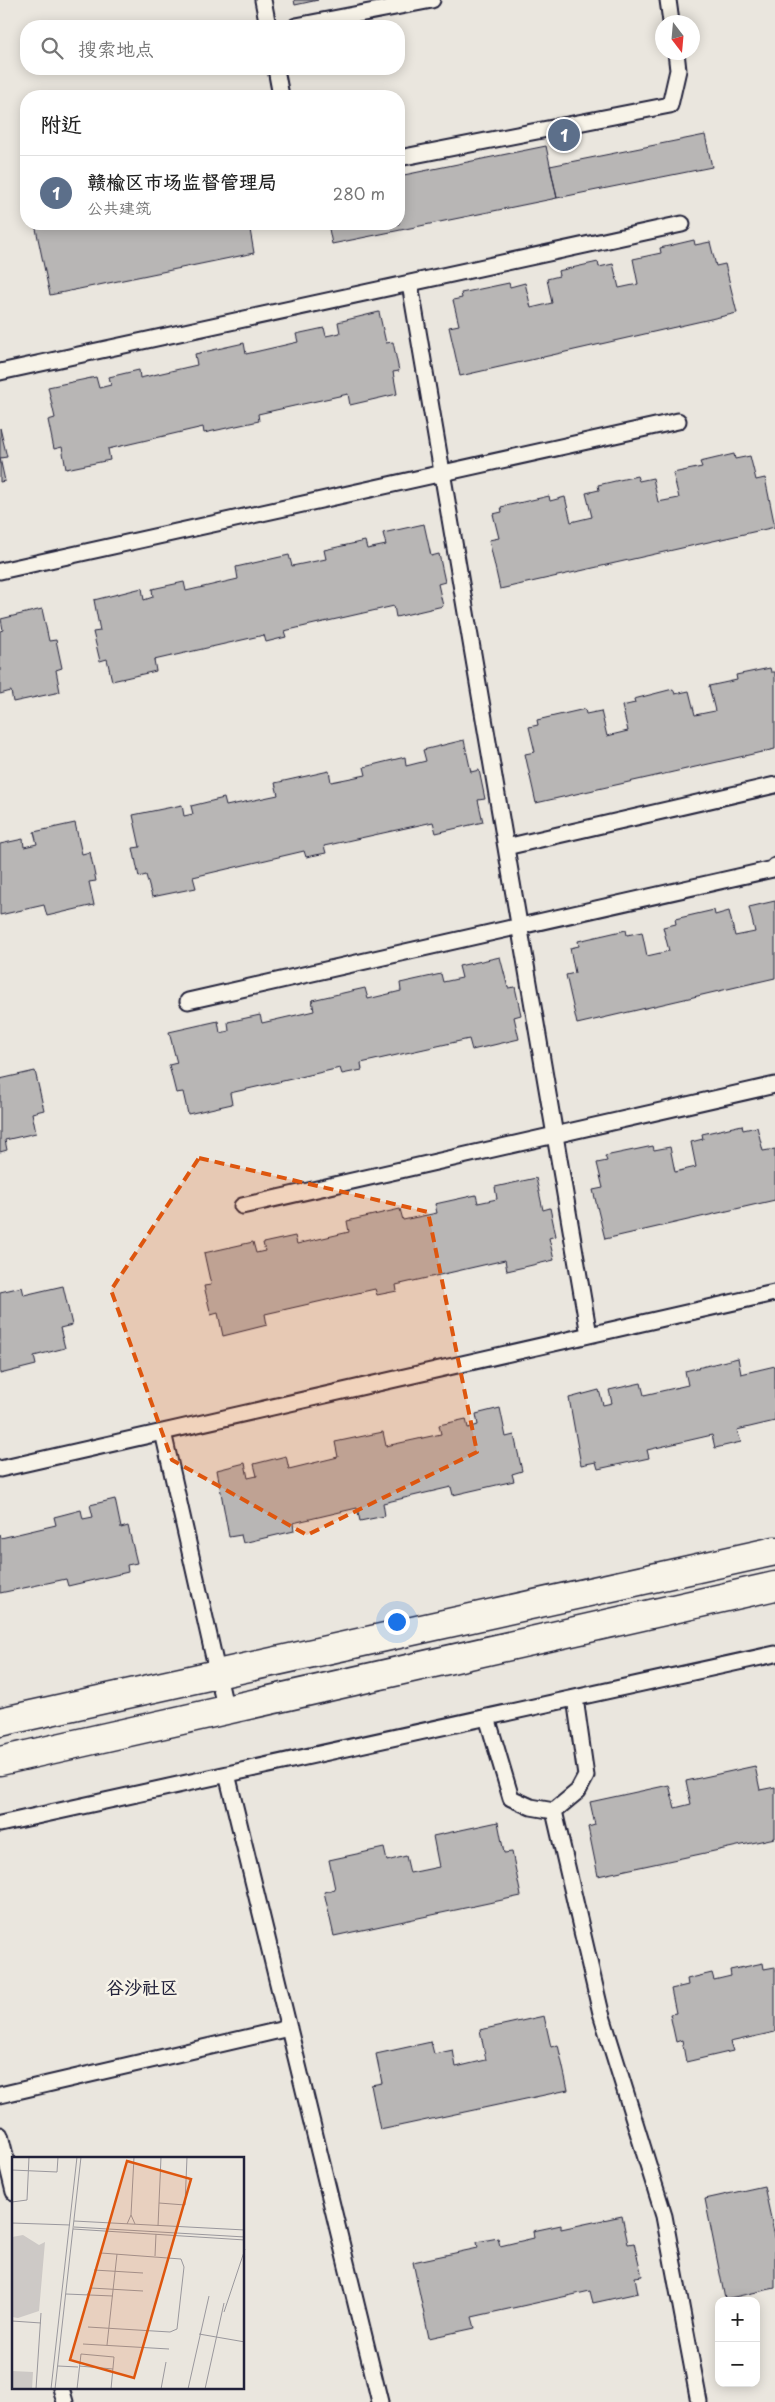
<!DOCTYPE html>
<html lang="zh">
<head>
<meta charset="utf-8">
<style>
	:root { --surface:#fff; --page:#f6f6f6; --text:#222; --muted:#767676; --line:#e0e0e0; --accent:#0f766e }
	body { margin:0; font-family:"Playpen Sans","LXGW WenKai TC",sans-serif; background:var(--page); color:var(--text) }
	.controls { position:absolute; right:15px; bottom:15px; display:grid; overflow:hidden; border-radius:10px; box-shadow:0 2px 12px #0003 }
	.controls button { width:45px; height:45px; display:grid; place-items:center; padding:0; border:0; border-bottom:1px solid var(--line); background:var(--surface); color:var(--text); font:25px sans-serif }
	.compass { position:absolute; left:655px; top:15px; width:45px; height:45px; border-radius:50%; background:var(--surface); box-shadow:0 2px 12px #0003; rotate:164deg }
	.you { position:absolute; left:396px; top:1621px; width:18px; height:18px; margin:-12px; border:4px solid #fff; border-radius:50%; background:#1a73e8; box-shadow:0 0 0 8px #1a73e833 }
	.badge { display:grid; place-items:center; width:32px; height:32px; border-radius:50%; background:var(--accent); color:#fff; font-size:16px; font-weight:700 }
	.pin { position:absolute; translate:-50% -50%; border:2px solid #fff; box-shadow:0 1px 5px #0006 }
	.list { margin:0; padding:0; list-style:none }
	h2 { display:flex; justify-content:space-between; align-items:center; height:65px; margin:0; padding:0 20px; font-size:21px }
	h2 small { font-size:16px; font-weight:400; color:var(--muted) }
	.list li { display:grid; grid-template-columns:32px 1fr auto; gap:15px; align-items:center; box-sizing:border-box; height:75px; padding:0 20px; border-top:1px solid var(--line) }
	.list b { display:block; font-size:19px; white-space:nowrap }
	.list p { margin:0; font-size:16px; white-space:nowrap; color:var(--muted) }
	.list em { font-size:16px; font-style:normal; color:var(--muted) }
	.icon { flex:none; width:28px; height:28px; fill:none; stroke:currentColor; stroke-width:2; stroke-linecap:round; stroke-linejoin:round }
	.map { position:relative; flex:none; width:775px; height:2402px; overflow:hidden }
	.search { position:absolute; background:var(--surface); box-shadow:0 2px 12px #0003; left:20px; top:20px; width:385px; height:55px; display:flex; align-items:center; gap:12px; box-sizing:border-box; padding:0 18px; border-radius:20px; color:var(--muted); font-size:19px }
	.panel { position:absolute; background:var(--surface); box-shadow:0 2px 12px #0003; left:20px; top:90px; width:385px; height:140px; border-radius:20px }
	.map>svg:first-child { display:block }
	.building { fill:#b8b6b5; stroke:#22223b }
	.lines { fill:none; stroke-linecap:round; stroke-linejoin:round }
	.lane-casing { stroke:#22223b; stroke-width:19 }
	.secondary-casing { stroke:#22223b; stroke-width:31 }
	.lane { stroke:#f7f3e8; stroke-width:15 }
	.secondary { stroke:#f7f3e8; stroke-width:28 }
	.marked { fill:#de560e; fill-opacity:0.2; stroke:#de560e; stroke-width:4; stroke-dasharray:10 6; stroke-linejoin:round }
	.labels { text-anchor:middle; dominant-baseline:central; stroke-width:5; stroke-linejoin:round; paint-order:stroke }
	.neighbourhood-label { font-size:18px; font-weight:bold; fill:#22223b; stroke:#f7f3e8 }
	.inset-road { fill:none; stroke:#9a989d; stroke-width:1 }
	.view { fill:#de560e; fill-opacity:0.15; stroke:#de560e; stroke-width:2.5 }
	.inset-edge { fill:none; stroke:#22223b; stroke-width:2.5 }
</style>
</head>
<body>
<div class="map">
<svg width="775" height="2402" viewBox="0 0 775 2402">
	<rect width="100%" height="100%" fill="#eae6de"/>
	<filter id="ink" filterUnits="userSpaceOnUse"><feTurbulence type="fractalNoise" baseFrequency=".02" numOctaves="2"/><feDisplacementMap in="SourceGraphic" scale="10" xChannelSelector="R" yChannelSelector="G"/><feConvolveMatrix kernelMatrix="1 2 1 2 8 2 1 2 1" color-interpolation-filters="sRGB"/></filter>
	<g filter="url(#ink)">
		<path class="building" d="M294 0H318L295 5Z
			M705 135 712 167 557 198 550 166Z
			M546 146 557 198 332 244 328 224H399V176Z
			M35 224H249L254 253 50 295Z
			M694 240 695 245 710 242 716 266 725 264 737 313 460 376 449 327 459 325 453 300 462 298 461 293 509 283 510 287 525 283 531 308 552 303 547 279 559 276 558 271 598 262 599 267 613 264 619 288 638 284 633 259 661 253 660 248Z
			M379 312 386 343 393 342 399 371 393 372 397 394 350 405 348 394 258 414 259 421 204 433 203 427 108 449 110 460 66 469 62 447 54 449 48 420 55 418 48 387 96 377 99 388 111 385 109 377 139 370 140 378 197 365 195 354 244 343 246 354 298 342 296 334 324 328 326 336 340 333 338 322Z
			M0 428 7 457 0 458 5 481 0 482Z
			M734 454 735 459 750 456 756 480 765 478 775 527 500 589 489 540 499 538 493 514 502 512 501 507 549 496 550 501 565 497 571 522 592 517 586 493 599 490 598 485 637 476 639 481 653 478 658 502 679 498 673 473 702 467 700 462Z
			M424 524 431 556 439 554 445 582 438 584 443 606 396 617 394 606 284 631 286 637 266 642 264 635 154 660 156 671 112 681 107 659 100 661 93 632 100 631 94 600 142 588 144 600 153 597 152 589 184 582 186 591 238 579 236 567 289 555 292 566 326 559 324 550 365 541 367 549 386 545 383 533Z
			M42 609 49 641 56 640 62 668 56 670 60 692 13 702 11 691 0 694V631L3 630 1 619Z
			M770 668 771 672H775V749L536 803 525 754 535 752 529 727 538 725 537 720 585 709 586 714 601 711 607 736 628 731 622 706 635 703 634 699 673 689 675 694 689 691 695 715 715 711 709 686 737 680 736 675Z
			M464 740 471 772 479 770 485 799 478 800 483 822 436 833 433 822 324 846 326 853 306 857 304 851 193 877 196 888 152 897 146 875 139 877 133 848 140 847 133 815 182 805 184 816 193 814 191 806 224 798 226 806 278 795 275 783 329 771 331 782 366 775 364 767 405 757 406 766 426 761 423 750Z
			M75 823 82 854 90 852 96 881 89 882 94 905 47 916 44 905 0 915V844L23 839 24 847 37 844 34 832Z
			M775 901V978L577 1024 566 975 575 973 570 948 579 946 578 941 626 930 627 935 642 932 647 956 669 951 663 927 676 924 675 919 714 910 715 915 729 911 735 936 755 932 749 907Z
			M500 957 508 988 515 987 521 1015 514 1017 519 1039 472 1050 469 1039 361 1063 362 1070 342 1074 340 1068 230 1093 232 1104 188 1114 183 1092 176 1093 169 1065 177 1063 169 1032 218 1021 220 1033 229 1031 228 1022 260 1015 262 1023 314 1011 312 1000 365 988 368 999 401 991 400 983 441 974 443 982 462 978 459 966Z
			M35 1071 44 1110 32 1113 36 1133 5 1140 7 1150 0 1152V1079Z
			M742 1125 743 1130 757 1127 763 1151 775 1149V1200L605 1239 593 1190 603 1188 597 1163 607 1161 605 1156 653 1146 654 1150 670 1147 675 1172 696 1167 691 1142 703 1139 702 1134Z
			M536 1178 543 1210 550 1208 556 1236 549 1238 554 1260 507 1271 505 1260 396 1285 397 1291 377 1295 375 1289 265 1314 267 1325 223 1336 218 1313 211 1315 204 1286 211 1285 204 1253 253 1242 256 1253 265 1251 263 1243 295 1236 297 1244 349 1232 347 1221 400 1209 403 1220 437 1213 435 1204 476 1195 478 1203 497 1199 495 1187Z
			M63 1286 72 1325 60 1328 65 1348 34 1356 36 1365 0 1374V1292L22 1287 24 1295Z
			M738 1358 741 1374 775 1366V1421L737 1430 741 1442 715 1448 712 1435 647 1450 649 1458 598 1469 596 1462 581 1465 569 1398 599 1390 603 1405 612 1403 609 1390 641 1383 644 1395 688 1385 685 1371Z
			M500 1408 506 1437 514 1435 522 1471 512 1474 514 1481 453 1495 451 1487 383 1503 385 1516 360 1521 357 1508 293 1523 294 1531 243 1543 241 1535 229 1537 217 1470 245 1463 248 1478 257 1476 254 1464 286 1456 289 1469 338 1457 335 1442 383 1432 386 1446 441 1434 439 1425 466 1419 468 1428 478 1425 476 1414Z
			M115 1499 121 1528 128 1526 137 1563 127 1565 128 1572 68 1586 66 1579 0 1593V1534L1 1538 56 1525 54 1517 81 1510 83 1519 93 1517 90 1505Z
			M755 1766 760 1790 775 1787V1838L598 1876 588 1827 595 1825 590 1802 669 1785 675 1808 691 1804 686 1781Z
			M498 1822 504 1853 512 1852 521 1896 334 1936 324 1892 335 1889 329 1860 384 1848 387 1861 406 1856 410 1873 439 1867 433 1836Z
			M763 1963 764 1969 775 1967V2032L730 2042 733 2051 686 2062 682 2040 676 2042 670 2014 676 2013 671 1989 688 1985 687 1979 712 1973 714 1980 731 1976 730 1970Z
			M544 2016 551 2047 558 2045 568 2090 380 2130 371 2085 382 2083 376 2054 431 2042 434 2054 453 2050 456 2067 486 2060 480 2030Z
			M764 2186 775 2237V2288L725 2299 705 2199Z
			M622 2216 628 2244 634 2243 642 2276 635 2277 638 2293 593 2303 590 2291 472 2317 475 2328 429 2338 413 2262 478 2248 477 2242 498 2238 500 2246 534 2238 533 2231 561 2225V2229Z"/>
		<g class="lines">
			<defs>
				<path id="lane" d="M263 0 268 26
					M668 0 671 22
					M296 26 432 0
					M276 69 281 96
					M399 158 670 105 678 70 676 52
					M410 284 589 1335
					M0 372 682 224
					M0 571 678 421
					M506 847 775 785
					M188 1001 773 869 775 866
					M242 1206 775 1085
					M163 1432 226 1711
					M0 1469 774 1293
					M487 1717 511 1798 531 1807 554 1811 578 1791 586 1776 575 1698
					M227 1774 380 2402
					M554 1811 601 2013 664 2216 699 2402
					M0 1824 775 1654
					M0 2095 289 2028
					M0 2135 14 2192
					M61 2388 65 2402"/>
				<path id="secondary" d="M0 1722 775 1551
					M0 1761 775 1586"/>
			</defs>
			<use href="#lane" class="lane-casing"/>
			<use href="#secondary" class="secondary-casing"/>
			<use href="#lane" class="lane"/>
			<use href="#secondary" class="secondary"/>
		</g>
	</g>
	<path class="marked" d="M199 1158 428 1212 477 1452 307 1535 172 1460 111 1290Z"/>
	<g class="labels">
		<g class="neighbourhood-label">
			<text x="142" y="1986">谷沙社区</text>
		</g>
	</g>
	<g transform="translate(12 2157)">
		<rect width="232" height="232" fill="#eae6de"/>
		<path d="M11 78 27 88 33 85 27 154 6 161 0 160V80ZM0 214 21 215 20 232H0Z" fill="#cdc9c6"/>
		<path class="inset-road" d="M0 13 45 15 46 0M0 45 15 43 17 0M147 46 173 48 175 0M119 58 122 0M62 64 233 73M0 66 58 68M115 67 119 58 123 67M146 69 149 0M62 70 233 80M61 72 233 83M143 99 144 77M82 113 131 116M54 137 101 139M75 138 79 131 131 134M212 155 233 92M0 164 29 166M76 170 158 175 165 172 172 110 169 102 89 96M187 177 233 185M71 187 157 192M95 188 105 97M46 209 66 210M67 209 101 212M24 232 29 156M39 232 65 0M43 232 69 0M65 232 69 197 102 200 99 232M149 232 154 205M176 232 197 139M193 232 212 146"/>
		<path class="view" d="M115 4 179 22 122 221 58 203Z"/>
		<rect width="232" height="232" class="inset-edge"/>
	</g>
</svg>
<div class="controls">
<button>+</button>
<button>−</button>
</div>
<svg class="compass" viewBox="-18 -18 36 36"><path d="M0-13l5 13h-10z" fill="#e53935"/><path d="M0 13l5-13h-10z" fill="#767676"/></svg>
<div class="you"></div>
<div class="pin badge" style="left:564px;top:135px;background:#5c6f8a">1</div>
<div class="search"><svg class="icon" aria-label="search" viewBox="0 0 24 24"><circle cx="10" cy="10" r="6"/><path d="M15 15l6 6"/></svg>搜索地点</div>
<section class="panel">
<h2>附近<small></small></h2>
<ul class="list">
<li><span class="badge" style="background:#5c6f8a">1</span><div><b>赣榆区市场监督管理局</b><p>公共建筑</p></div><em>280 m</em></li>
</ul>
</section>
</div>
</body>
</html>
